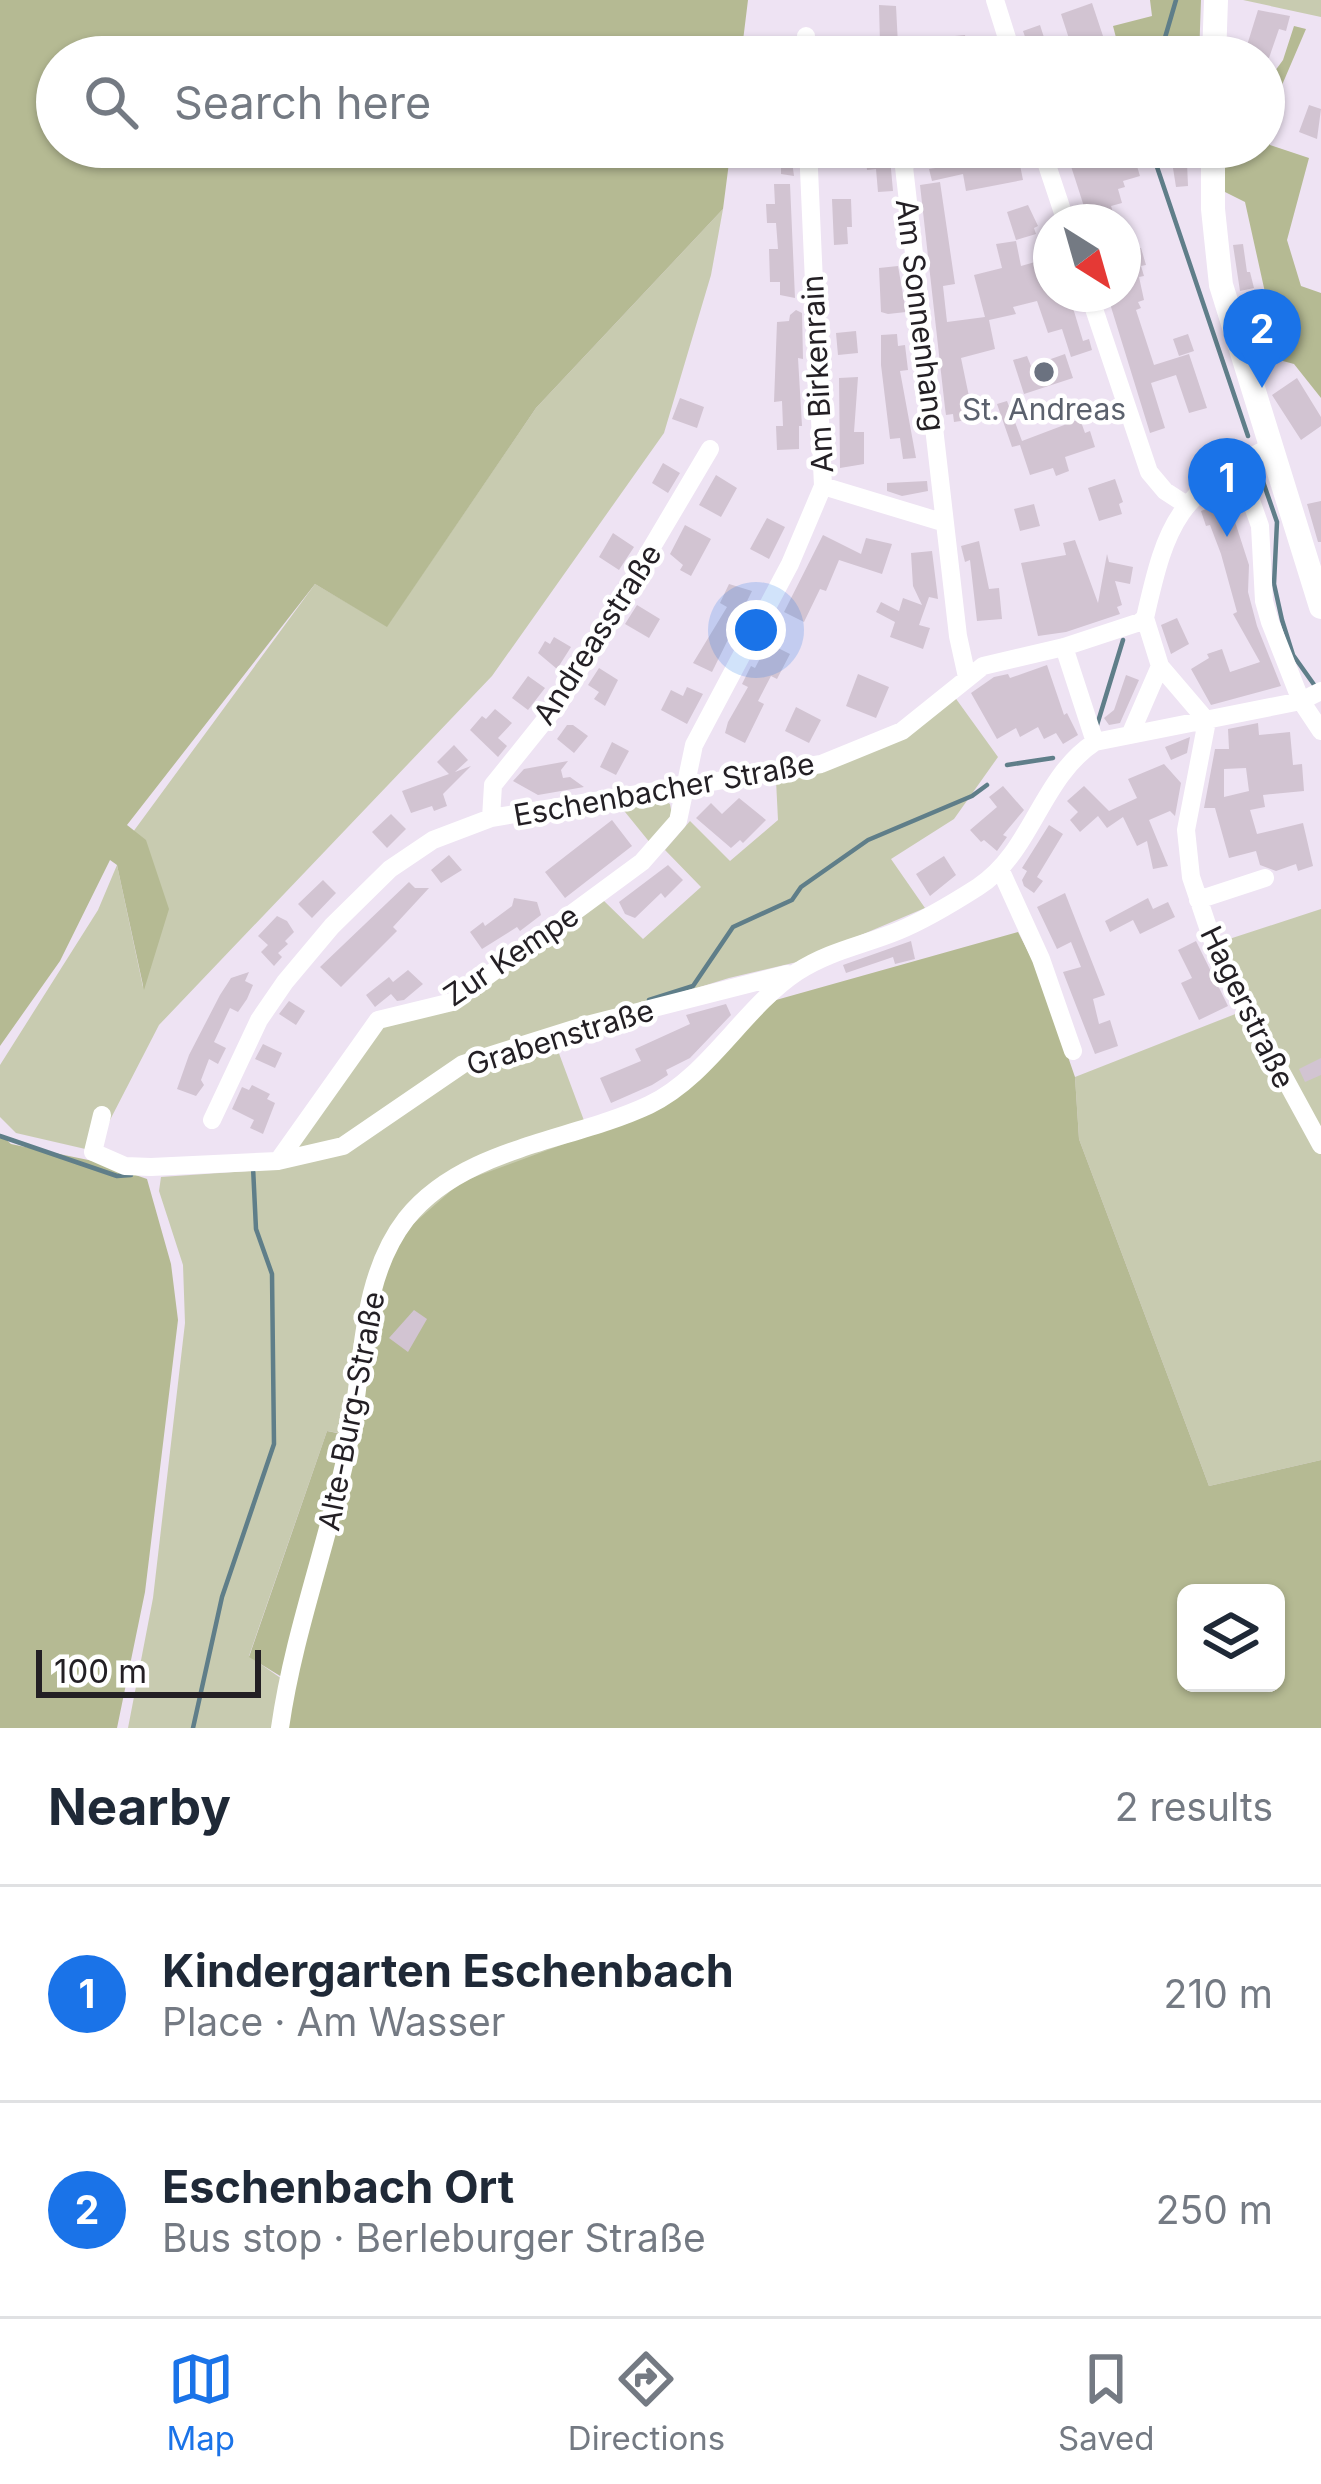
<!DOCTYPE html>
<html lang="en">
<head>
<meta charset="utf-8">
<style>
	:root { --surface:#fff; --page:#f6f6f7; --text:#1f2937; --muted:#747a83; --line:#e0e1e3; --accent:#1a73e8 }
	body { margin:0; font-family:Inter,sans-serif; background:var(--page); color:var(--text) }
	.controls { position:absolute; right:36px; bottom:36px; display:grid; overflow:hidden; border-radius:18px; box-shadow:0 3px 9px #0004 }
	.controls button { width:108px; height:108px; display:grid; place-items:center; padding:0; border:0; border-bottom:3px solid var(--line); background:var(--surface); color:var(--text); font:60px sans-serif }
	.compass { position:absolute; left:1033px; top:204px; width:108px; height:108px; border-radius:50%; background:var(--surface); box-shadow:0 3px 9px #0004; rotate:143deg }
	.scale { position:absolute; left:36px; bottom:30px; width:225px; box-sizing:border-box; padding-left:12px; border:6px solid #231f24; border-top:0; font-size:33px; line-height:42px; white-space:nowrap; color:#231f24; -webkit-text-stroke:9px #fff; paint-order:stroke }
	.you { position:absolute; left:756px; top:630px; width:42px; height:42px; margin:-30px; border:9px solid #fff; border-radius:50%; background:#1a73e8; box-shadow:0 0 0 18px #1a73e833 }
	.badge { display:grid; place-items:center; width:78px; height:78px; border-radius:50%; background:var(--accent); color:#fff; font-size:39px; font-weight:700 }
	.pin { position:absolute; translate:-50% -99px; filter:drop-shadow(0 3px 6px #0008) }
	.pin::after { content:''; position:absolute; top:63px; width:42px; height:36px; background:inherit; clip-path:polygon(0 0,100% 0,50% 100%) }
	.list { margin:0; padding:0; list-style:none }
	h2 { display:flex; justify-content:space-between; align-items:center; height:156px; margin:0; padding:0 48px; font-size:51px }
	h2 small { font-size:39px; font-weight:400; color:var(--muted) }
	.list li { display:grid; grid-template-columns:78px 1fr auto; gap:36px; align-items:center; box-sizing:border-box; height:216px; padding:0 48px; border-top:3px solid var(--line) }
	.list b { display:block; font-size:45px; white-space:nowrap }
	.list p { margin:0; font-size:39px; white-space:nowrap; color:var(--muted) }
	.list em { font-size:39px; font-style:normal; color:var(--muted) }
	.icon { flex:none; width:66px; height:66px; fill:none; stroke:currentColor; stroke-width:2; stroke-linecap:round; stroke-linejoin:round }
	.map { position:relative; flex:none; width:1321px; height:1728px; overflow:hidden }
	.search { position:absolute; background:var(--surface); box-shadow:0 3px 9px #0004; left:36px; right:36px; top:36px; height:132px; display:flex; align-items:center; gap:30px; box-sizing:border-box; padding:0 42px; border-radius:66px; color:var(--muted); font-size:45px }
	.sheet { height:588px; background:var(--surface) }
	nav { display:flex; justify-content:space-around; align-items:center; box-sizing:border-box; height:168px; border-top:3px solid var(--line); background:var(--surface); font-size:33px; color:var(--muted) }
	nav a { display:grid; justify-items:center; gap:6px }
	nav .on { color:var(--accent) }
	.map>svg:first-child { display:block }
	.green { fill:#c8cbb0 }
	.forest { fill:#b5ba93; fill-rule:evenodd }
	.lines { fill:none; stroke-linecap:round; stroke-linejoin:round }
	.stream { stroke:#5f7e89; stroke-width:4.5 }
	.building { fill:#d2c4d2; fill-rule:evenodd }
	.minor { stroke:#fff; stroke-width:18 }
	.major { stroke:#fff; stroke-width:24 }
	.worship-dot { fill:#6b7280; stroke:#fff; stroke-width:4.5 }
	.labels { text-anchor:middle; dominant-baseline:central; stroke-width:9; stroke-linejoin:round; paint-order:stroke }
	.street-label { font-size:30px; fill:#231f24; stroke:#fff }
	.worship-label { font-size:30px; fill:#5b616d; stroke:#fff }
</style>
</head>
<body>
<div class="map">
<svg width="1321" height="1728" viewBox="0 0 1321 1728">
	<rect width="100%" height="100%" fill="#eee3f3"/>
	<path class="green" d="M1243 0H1321V17Z
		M723 209 711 275 664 433 492 676 159 1025 94 1151 16 1133 0 1117V1065L98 910 117 865 143 987 146 841 133 832 315 584 387 626 536 408Z
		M954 696 998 757 954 819 891 859 925 908 797 962 729 978 463 1060 339 1143 286 1155 380 1024 456 1008 603 900 643 939 701 887 665 850 690 821 730 861 778 820 776 780 821 769Z
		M659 798 670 804 673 820 651 844 621 807Z
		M1321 909V1460L1209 1486 1079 1139 1075 1077 1243 1011 1217 943Z
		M554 1040 589 1134 345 1434 327 1431 249 1656 282 1679 275 1728H128L153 1598 185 1323 183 1265 159 1191 161 1177 277 1169 328 1158 472 1066Z"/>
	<path class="forest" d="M0 0H748L741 57H57V147H731L723 209 536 408 387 627 315 584 127 825 146 840 169 909 144 990 117 865 110 860 60 961 0 1046Z
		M1150 0H1201L1199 57H1121L1113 26 1152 16Z
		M1294 26 1306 29 1270 113V145L1309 158 1287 240 1301 286 1321 293V398L1294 364 1249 352 1247 325 1270 315 1245 202 1225 192V147H1264V86L1283 60Z
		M1018 932 1039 973 1075 1077 1079 1139 1209 1486 1321 1460V1728H281L295 1685 249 1657 327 1431 353 1436 378 1273 412 1225 461 1182 656 1110 776 1000ZM1186 1593H1276V1683H1186Z
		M0 1134 11 1144 98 1162 147 1179 171 1264 178 1320 145 1592 117 1728H0Z"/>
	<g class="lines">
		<path class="stream" d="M1166 57 1164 41 1176 0
			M1157 147 1155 161 1248 436
			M1261 476 1277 522 1274 584 1282 620 1293 655 1315 686
			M1097 725 1123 640
			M1007 765 1053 758
			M649 1000 693 986 733 927 792 900 801 887 868 840 972 796 987 785
			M0 1136 117 1176 131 1175
			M193 1728 222 1597 274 1444 272 1274 256 1229 253 1167"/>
	</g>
	<path class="building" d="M1092 3 1110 57H1075L1061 14Z
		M879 5 896 6 898 45H880Z
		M1258 10 1290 16 1286 31 1279 29 1269 58 1244 55Z
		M1040 25 1049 53 1032 57 1023 31Z
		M965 35 968 57H947L945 37Z
		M1309 105 1321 109 1317 139 1299 132Z
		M767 147H790L794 176 781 174V159L768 160Z
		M865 147H889L893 191 878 192 876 169 867 170Z
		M1193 147V163H1187L1188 186 1176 187 1170 149Z
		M1115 150 1117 155 1132 150 1140 176 1123 181 1125 187 1118 189 1122 203 1111 206 1116 222H1089L1069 160Z
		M1018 155 1023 180 966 191 963 174 932 181 929 169Z
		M940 182 955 284 943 286 947 322 985 317 974 275 1002 268 996 244 1016 241 1021 266 1049 258 1051 294H1066L1070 298 1083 341 1089 339 1092 350 1071 357 1062 329 1048 333 1037 301 1013 307 1016 314 989 320 995 349 961 358 972 411 966 412 967 420 954 422 953 414 946 415 945 408 920 185Z
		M774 184H790L795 298 780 295V282H770L769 249H778L776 223H767L766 204H775Z
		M832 199H851L852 227H847L848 244 834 245Z
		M1028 205 1038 226 1034 228 1036 234 1016 240 1007 212Z
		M1243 244 1247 272H1250L1254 288 1240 291 1233 245Z
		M1141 248 1146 265 1141 266 1144 276 1139 277 1144 300 1138 302 1141 308 1136 310 1154 365 1189 354 1207 408 1189 413 1176 375 1151 383 1165 428 1150 433 1107 294H1123V253Z
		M898 266 906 312 888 314 881 312 879 268Z
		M1261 292 1265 312 1251 315 1247 296Z
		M796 310 802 313 803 359 798 358 802 426H799V449L777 450 776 426H783L782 401 774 402 777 322 789 321 790 315Z
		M856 331 858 353 838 355 836 333Z
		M897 334 898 346 905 345 908 370 900 371 916 458 903 459 900 438 890 439 881 365V335Z
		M1188 334 1194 351 1179 356 1173 339Z
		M1065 354 1073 378 1024 394 1013 360 1027 356 1031 366Z
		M858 377 854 432H864V464L840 468 839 378Z
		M1297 378 1321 417V426L1301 440 1272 395Z
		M680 398 704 407 697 428 672 419Z
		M1007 401 1022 441 1080 419 1085 433 1090 431 1095 447 1065 457 1069 471 1056 476 1053 468 1030 475 1020 445 1012 447 997 404Z
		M663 463 680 473 668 493 652 483Z
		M716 475 737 488 721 517 699 505Z
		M1115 479 1123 502 1119 504 1122 514 1099 521 1088 488Z
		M927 481 928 491 902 496 887 491V483Z
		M1228 500 1249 565 1248 592 1257 626 1281 686 1211 705 1191 669 1209 658 1207 654 1222 649 1230 672 1260 662 1233 614 1237 612 1221 554 1210 525 1206 526 1201 511Z
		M1321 501V542H1318L1307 504Z
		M1034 504 1040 526 1020 531 1014 509Z
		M767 518 785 527 769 559 750 549Z
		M685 525 711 539 691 576 680 570 683 565 670 554Z
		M613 533 634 547 619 570 599 557Z
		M823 535 861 554 866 538 892 544 882 574 839 560 826 591 820 589 804 622 784 612Z
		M1075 540 1098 603 1107 554 1109 562 1133 567 1130 584 1115 581 1122 605 1117 607 1120 614 1066 632 1038 636 1021 563 1066 555 1063 543Z
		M979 541 989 589 999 588 1002 619 977 621 970 560 965 562 961 546Z
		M932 551 938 599 929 597 919 625 930 628 923 649 890 637 895 622 876 612 881 602 899 611 903 598 922 605 913 586 911 553Z
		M729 584 752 591 712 672 693 663 727 607 720 603Z
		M637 605 660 619 649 638 625 624Z
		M1177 618 1189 644 1171 654 1161 625Z
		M554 637 571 647 557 669 538 653 545 641 550 644Z
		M768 643 790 654 777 679 771 676 758 701 764 704 745 743 725 733 728 722 748 687 742 684 751 666 755 668Z
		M1047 665 1064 715 1067 713 1078 735 1063 744 1056 733 1044 739 1038 727 1020 737 1016 728 997 739 971 693 994 677 1008 674 1010 678Z
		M599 668 618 680 605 706 594 699 599 692 588 685Z
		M858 674 889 687 876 718 846 706Z
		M1126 675 1139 680 1120 723 1109 725 1104 718 1114 710Z
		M528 676 545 688 528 710 512 698Z
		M687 687 703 694 687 724 661 710 671 690 683 696Z
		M796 707 821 720 809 743 785 731Z
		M495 709 512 723 498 738 507 746 498 757 470 730 482 716 486 719Z
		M1258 723 1259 735 1290 732 1293 765 1302 764 1304 791 1263 795 1265 807 1250 810 1257 834 1303 823 1313 866 1298 871 1296 864 1276 871 1260 865 1256 851 1229 858 1215 808H1204L1215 749H1229L1228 729ZM1246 768 1249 791 1224 797V769Z
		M567 725H573L588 736 574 753 557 739Z
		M1190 737 1187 753 1171 760 1165 747Z
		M612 742 629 751 616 775 600 767Z
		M454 745 468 760 455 772 471 766 443 794 447 806 434 811 432 806 411 813 402 791 449 774 437 762Z
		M568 761 561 770 563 778 570 777 584 787 538 795 513 781 524 769Z
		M1164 764 1181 783 1175 816 1170 811 1149 820 1168 866 1153 869 1147 841 1137 846 1123 817 1107 828 1098 816 1080 832 1070 820 1078 812 1067 801 1084 786 1109 811 1137 798 1128 779Z
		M1003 786 1024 810 1003 835 1007 837 997 851 984 840 981 842 970 830 997 807 989 797Z
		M739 798 766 820 743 843 740 840 731 848 696 818 711 803 722 814Z
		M391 814 406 829 387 848 372 832Z
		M612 820 632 846 565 898 545 872Z
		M1049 825 1063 834 1037 877 1043 881 1034 893 1024 886 1022 880 1027 871 1022 868Z
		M449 855 462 870 441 883 431 870Z
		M944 856 956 875 930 896 916 874Z
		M668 865 683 880 665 898 661 893 635 918 625 914 619 902Z
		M323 880 336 893 312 918 298 904Z
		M409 882 415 888H429L393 927 397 931 341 987 320 967Z
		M1065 893 1105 995 1093 999 1099 1024 1110 1020 1118 1046 1095 1054 1063 972 1081 967 1071 942 1057 949 1037 907Z
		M514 898 537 902 541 915 520 931 517 927 482 949 470 932 483 922 485 926 512 906Z
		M1148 898 1153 909 1168 902 1175 917 1140 934 1133 920 1110 932 1105 921Z
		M277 916 287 921 294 932 285 941 288 944 278 953 282 957 274 966 261 952 268 945 258 936Z
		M911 941 915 959 895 964 893 957 846 973 843 965Z
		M1196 941 1228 1006 1199 1020 1181 983 1192 978 1178 950Z
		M408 970 423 984 404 1000 397 1001 391 994 375 1007 366 995 389 977 393 982Z
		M249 972 245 981 253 985 247 999 238 1012 230 1008 214 1042 226 1048 218 1064 209 1059 201 1080 204 1085 196 1096 177 1089 189 1055 220 995 231 978Z
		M289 1001 305 1011 296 1025 279 1014Z
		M726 1004 731 1015 690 1058 666 1070 668 1075 652 1085 611 1103 600 1078 641 1061 635 1049 690 1024 686 1015Z
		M263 1044 282 1053 275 1068 255 1059Z
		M1321 1058V1075L1305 1082 1299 1069Z
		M252 1085 270 1094 267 1099 275 1103 263 1134 250 1128 254 1120 232 1109 242 1087 249 1090Z
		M414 1310 427 1319 408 1352 389 1338Z"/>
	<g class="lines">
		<path class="minor" d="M995 0 1013 57
			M806 36V57
			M956 147 911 155 904 167 958 636 967 677
			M1041 147 1066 222
			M1089 294 1149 472 1165 491 1185 504
			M1238 464 1260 526 1264 601 1270 622 1301 701 1321 731
			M823 486 945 523
			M1145 618 1160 666 1207 721
			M1064 647 1095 742
			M1207 721 1186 830 1191 877 1217 954 1321 1145
			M1130 735 1160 666
			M491 818 493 785 562 699 710 449
			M1001 871 1041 959 1073 1051
			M1198 900 1265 878
			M102 1115 93 1152 125 1166 151 1167 278 1161 343 1146 463 1064 583 1026 787 974
			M212 1120 259 1020 285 982 332 926 390 869 433 840 491 818 821 764 902 731 983 666 1064 647 1140 622 1145 618C1167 520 1178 494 1270 447
			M278 1161 378 1020 452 1002 642 862 678 821 694 745 790 564 823 486 808 147
			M280 1728C294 1629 331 1535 350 1437 364 1365 359 1280 406 1219 463 1147 570 1142 649 1105 709 1076 743 1008 797 972 829 951 864 945 898 931 925 920 953 903 978 887 1033 851 1040 778 1095 742L1301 701 1321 691"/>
		<path class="major" d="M1214 57 1216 0
			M1213 147V209L1221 285 1321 607"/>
	</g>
	<circle class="worship-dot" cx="1044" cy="372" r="12"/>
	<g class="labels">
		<g class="street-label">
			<text transform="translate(921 315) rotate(83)">Am Sonnenhang</text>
			<text transform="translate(817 374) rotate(-93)">Am Birkenrain</text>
			<text transform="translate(597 634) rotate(-57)">Andreasstraße</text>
			<text transform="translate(664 789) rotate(-10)">Eschenbacher Straße</text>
			<text transform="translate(511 955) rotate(-34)">Zur Kempe</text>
			<text transform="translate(1248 1007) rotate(64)">Hagerstraße</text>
			<text transform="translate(560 1037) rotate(-17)">Grabenstraße</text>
			<text transform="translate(351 1411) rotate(-79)">Alte-Burg-Straße</text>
		</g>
		<g class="worship-label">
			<text x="1044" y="409">St. Andreas</text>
		</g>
	</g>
</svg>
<div class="controls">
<button><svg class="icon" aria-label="layers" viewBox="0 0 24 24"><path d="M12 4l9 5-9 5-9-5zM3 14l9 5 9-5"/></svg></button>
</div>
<svg class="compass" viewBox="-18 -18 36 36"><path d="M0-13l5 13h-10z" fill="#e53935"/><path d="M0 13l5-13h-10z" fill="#747a83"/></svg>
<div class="scale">100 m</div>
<div class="you"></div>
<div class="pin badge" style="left:1227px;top:537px">1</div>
<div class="pin badge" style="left:1262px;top:388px">2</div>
<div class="search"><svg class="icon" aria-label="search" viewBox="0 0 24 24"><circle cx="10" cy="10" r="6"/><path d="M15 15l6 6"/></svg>Search here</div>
</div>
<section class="sheet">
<h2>Nearby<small>2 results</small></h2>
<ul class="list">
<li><span class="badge">1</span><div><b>Kindergarten Eschenbach</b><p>Place · Am Wasser</p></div><em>210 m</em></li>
<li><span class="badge">2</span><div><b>Eschenbach Ort</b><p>Bus stop · Berleburger Straße</p></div><em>250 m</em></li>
</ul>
</section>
<nav>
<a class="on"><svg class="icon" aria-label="map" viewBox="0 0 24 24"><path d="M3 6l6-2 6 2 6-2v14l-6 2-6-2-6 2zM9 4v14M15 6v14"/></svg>Map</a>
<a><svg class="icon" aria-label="directions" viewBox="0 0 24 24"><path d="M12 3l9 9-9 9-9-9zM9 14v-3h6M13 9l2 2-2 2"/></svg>Directions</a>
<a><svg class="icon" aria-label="saved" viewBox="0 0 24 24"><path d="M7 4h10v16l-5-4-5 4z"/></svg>Saved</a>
</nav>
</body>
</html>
